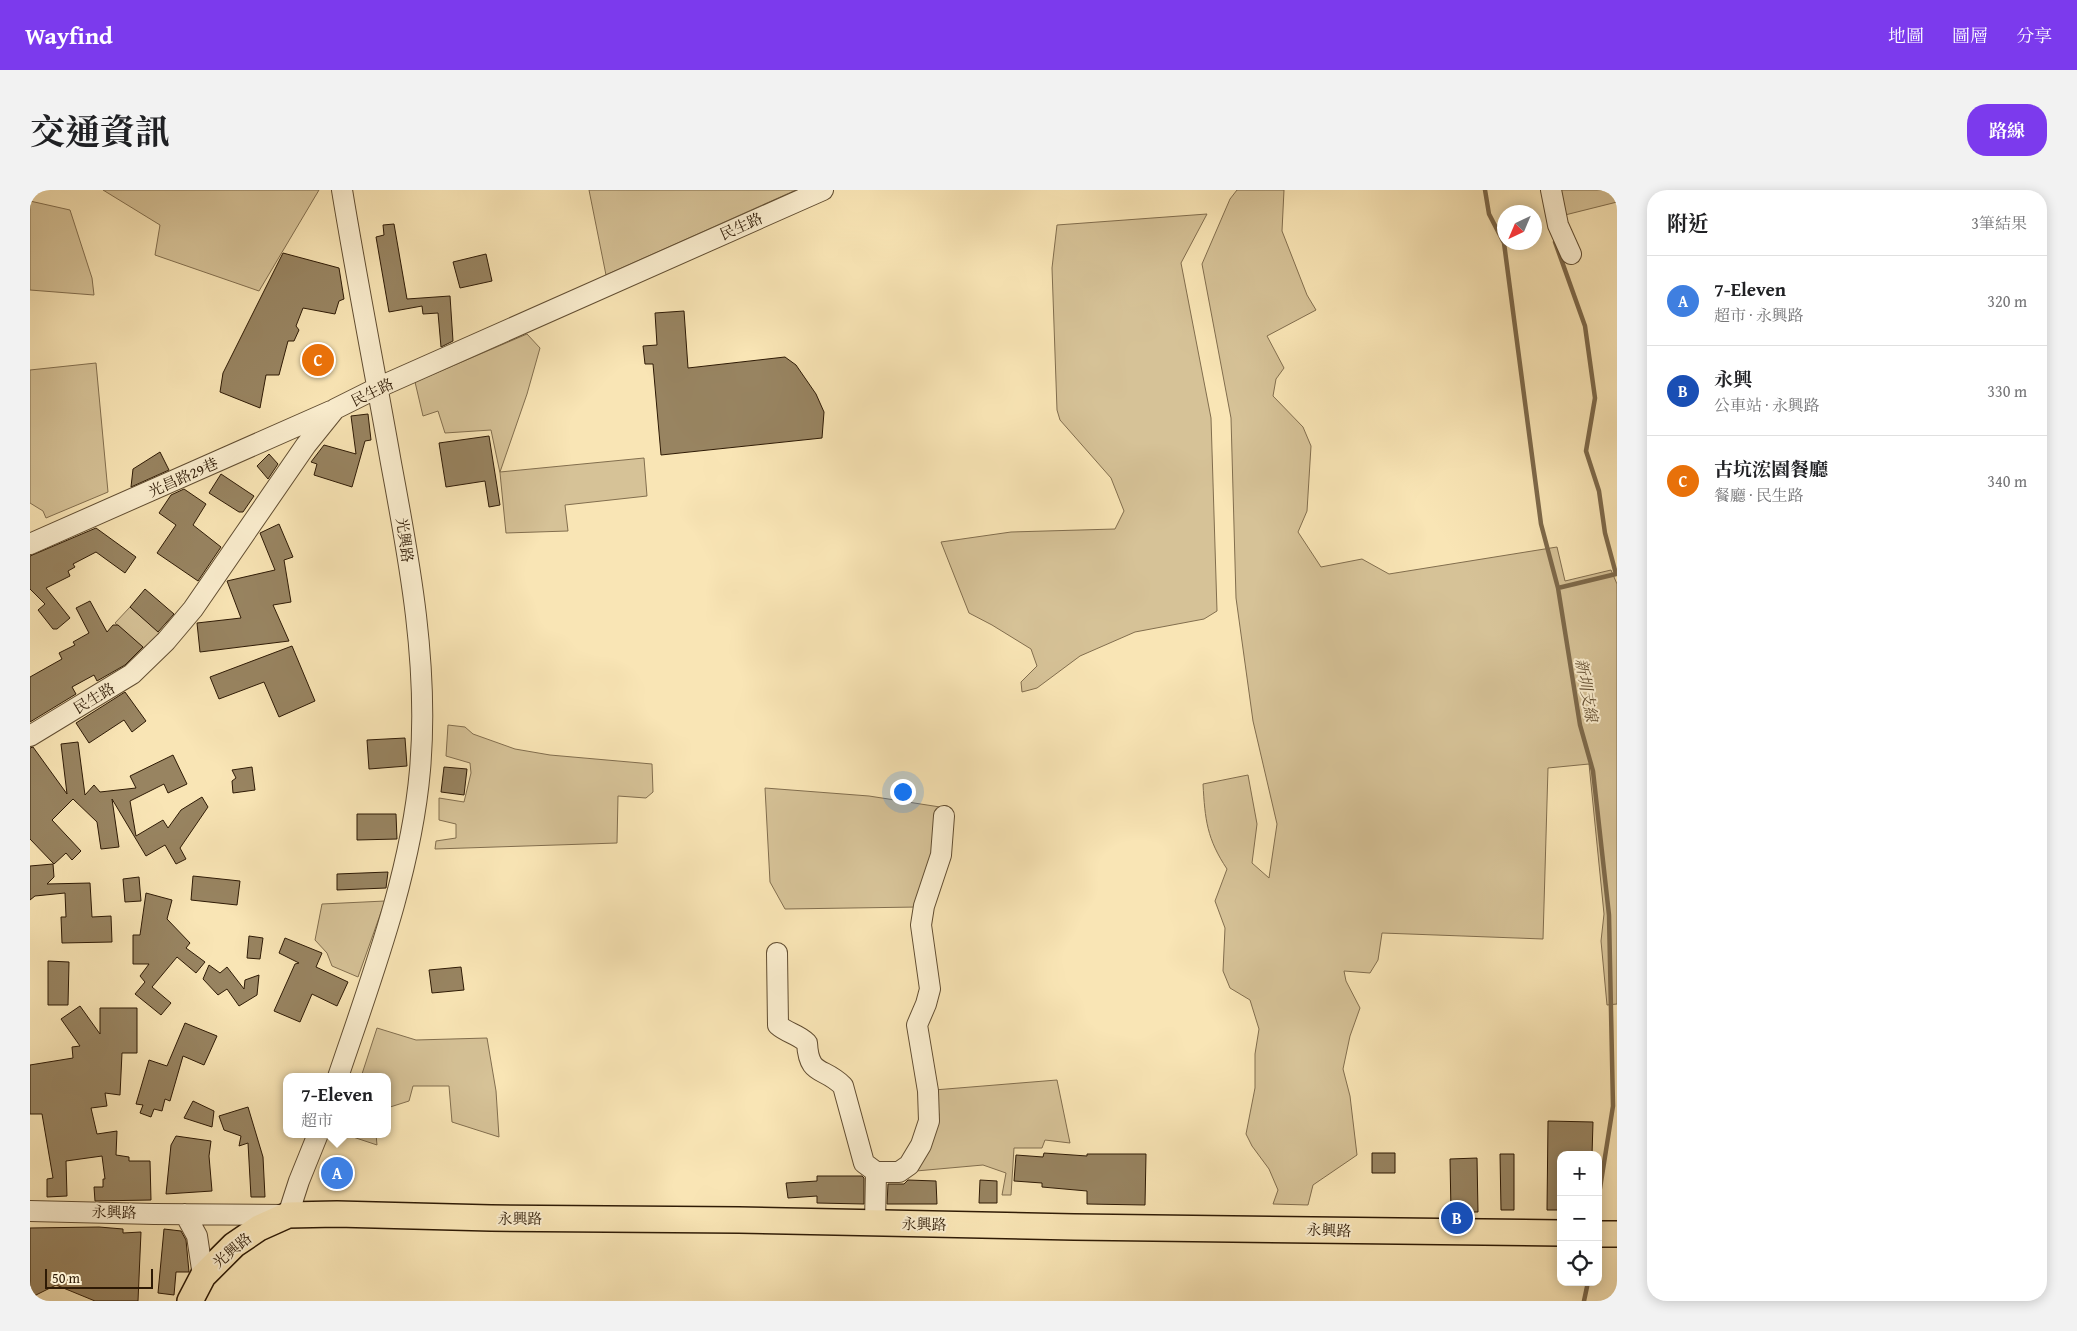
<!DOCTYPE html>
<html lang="zh-TW">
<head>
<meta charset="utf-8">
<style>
	:root { --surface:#fff; --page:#f2f2f2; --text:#202124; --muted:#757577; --line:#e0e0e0; --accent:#7c3aed }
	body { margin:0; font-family:"Gentium Book Plus","Noto Serif TC",serif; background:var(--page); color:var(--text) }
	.controls { position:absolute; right:15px; bottom:15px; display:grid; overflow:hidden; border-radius:10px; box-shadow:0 2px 12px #0003 }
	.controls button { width:45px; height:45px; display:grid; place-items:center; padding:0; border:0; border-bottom:1px solid var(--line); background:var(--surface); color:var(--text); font:25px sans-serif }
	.compass { position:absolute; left:1467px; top:15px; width:45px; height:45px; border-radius:50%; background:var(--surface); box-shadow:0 2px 12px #0003; rotate:224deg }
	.scale { position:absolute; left:15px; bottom:12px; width:108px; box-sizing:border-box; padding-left:5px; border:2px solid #2e1a05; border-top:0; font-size:14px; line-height:18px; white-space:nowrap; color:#2e1a05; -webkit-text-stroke:4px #fbeecf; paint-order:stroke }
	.you { position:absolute; left:872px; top:601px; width:18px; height:18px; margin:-12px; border:4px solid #fff; border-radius:50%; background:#1a73e8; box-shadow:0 0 0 8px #1a73e833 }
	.badge { display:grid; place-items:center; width:32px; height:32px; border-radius:50%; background:var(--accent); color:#fff; font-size:16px; font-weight:700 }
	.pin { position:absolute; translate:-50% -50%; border:2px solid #fff; box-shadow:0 1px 5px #0006 }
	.popup { position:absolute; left:253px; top:883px; width:108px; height:65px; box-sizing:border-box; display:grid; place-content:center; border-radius:10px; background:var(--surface); filter:drop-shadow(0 1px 4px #0005); font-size:16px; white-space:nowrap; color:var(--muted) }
	.popup b { font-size:19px; color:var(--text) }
	.popup::after { content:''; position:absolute; left:50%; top:100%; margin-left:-10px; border:10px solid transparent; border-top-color:var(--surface) }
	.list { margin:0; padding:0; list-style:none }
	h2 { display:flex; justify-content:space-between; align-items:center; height:65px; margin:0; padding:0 20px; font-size:21px }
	h2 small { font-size:16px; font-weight:400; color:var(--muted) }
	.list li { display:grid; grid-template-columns:32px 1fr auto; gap:15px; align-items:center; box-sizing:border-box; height:90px; padding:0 20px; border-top:1px solid var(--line) }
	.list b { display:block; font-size:19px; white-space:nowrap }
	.list p { margin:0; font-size:16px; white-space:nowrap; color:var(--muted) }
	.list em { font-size:16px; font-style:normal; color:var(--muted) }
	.icon { flex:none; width:28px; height:28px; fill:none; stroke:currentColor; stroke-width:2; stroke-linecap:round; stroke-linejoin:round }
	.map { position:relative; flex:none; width:1587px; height:1111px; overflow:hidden; border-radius:20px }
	header { display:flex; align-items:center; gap:30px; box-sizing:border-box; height:70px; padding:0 25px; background:var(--accent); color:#fff }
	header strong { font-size:24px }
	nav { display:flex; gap:28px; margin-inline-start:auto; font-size:18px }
	.intro { display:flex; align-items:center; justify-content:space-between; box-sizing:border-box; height:120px; padding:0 30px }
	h1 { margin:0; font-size:35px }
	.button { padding:12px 22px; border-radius:20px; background:var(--accent); color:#fff; font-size:18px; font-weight:700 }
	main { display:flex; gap:30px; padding:0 30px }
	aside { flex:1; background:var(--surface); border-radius:20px; box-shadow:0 2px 12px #0003 }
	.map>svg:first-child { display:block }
	.green { fill:#d6c297; stroke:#826e4e }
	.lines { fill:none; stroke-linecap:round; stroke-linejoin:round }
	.stream { stroke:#7e6a4b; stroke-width:4.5 }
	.building { fill:#988461; stroke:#2e1a05 }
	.minor-casing { stroke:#614d31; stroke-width:22 }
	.major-casing { stroke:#2e1a05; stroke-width:28 }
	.minor { stroke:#fbeecf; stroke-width:20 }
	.major { stroke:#f9e5b5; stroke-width:25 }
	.labels { text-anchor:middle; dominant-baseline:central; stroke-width:4; stroke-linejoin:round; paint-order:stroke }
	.street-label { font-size:15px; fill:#2e1a05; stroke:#fbeecf }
	.water-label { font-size:16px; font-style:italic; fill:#645033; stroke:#fbeecf }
</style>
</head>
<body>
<header>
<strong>Wayfind</strong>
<nav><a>地圖</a><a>圖層</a><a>分享</a></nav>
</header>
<div class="intro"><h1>交通資訊</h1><a class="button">路線</a></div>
<main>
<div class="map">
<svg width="1587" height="1111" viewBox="0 0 1587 1111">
	<rect width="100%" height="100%" fill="#f9e5b5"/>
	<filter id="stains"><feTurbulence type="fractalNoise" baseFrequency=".004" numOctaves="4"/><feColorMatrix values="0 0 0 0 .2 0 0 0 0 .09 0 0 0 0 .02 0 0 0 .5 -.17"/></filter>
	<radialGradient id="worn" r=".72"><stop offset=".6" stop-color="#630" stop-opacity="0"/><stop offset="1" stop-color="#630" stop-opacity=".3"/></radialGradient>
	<path class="green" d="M73 0H289L229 101 125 65 130 35Z
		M559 0H766L576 85Z
		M1207 0H1254L1252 41 1277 105 1286 120 1237 146 1254 178 1246 189 1243 206 1273 237 1281 256 1277 321 1268 342 1291 377 1332 369 1359 384 1527 357 1535 391 1581 380 1587 394V814L1577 815 1571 751 1574 724 1559 574 1518 578 1513 749 1352 743 1348 770 1340 783 1314 781 1316 791 1330 818 1320 846 1313 879 1320 906 1327 965 1283 995 1278 1015 1243 1014 1248 1000 1239 979 1222 956 1216 944 1225 898V864L1229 839 1220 810 1200 798 1193 781 1195 738 1185 711 1197 679C1177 649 1175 630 1173 594L1218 585 1227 634 1222 673 1239 688 1247 634 1223 531 1206 408 1201 228 1172 74 1200 9Z
		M1528 0H1587V12L1535 25Z
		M0 11 40 20 62 88 64 105 0 100Z
		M1177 24 1151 73 1181 228 1187 421 1174 429 1105 442 1050 466 1007 498 992 502 991 492 1007 476 1001 459 962 435 939 423 911 352 981 342 1085 339 1094 321 1081 288 1030 230 1027 220 1022 78 1027 35Z
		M497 144 510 158 497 204 470 282 614 268 617 306 535 315 538 341 476 343 470 283 461 240 415 243 408 221 393 226 385 192Z
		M66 173 78 302 16 328 13 321 0 313V180Z
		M100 417 131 444 117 461 85 433Z
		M418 535 435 537 443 544 485 559 520 565 622 574 623 602 616 608 588 606 587 653 405 659 406 651 426 648V634L409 630V608L434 612 441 583 440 573 416 566Z
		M735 598 839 606 910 617 902 669 888 717 755 719 740 692Z
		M355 711 328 787 302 776 297 763 285 750 292 714Z
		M347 838 386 850 457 848 466 901 469 947 422 932 419 896H383L379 911 357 918V887H331Z
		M1027 890 1040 953 1015 950 1012 958H984L981 1005H972L976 983 953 975 886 981 909 925 904 900Z
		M314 944H346L347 955Z"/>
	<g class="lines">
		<path class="stream" d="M1455 0 1459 24 1474 53 1511 334 1528 398 1550 535 1563 581 1579 725 1583 916 1568 1011
			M1525 52 1555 136 1565 208 1556 261 1569 301 1575 343 1586 384 1528 398
			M1554 1111 1558 1092"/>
	</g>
	<path class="building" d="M364 34 377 109 420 106 423 151 411 157 408 123 393 124 392 116 359 122 346 47 354 45 353 35Z
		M253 63 309 78 314 109 309 111 305 124 273 118 266 136 269 140 264 151H258L249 185H236L230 218 190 202 193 183Z
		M456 64 462 91 430 98 423 72Z
		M654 121 658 178 755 167 766 175 786 204 794 222 792 248 631 265 623 174H615L613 156 627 155 625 123Z
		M338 224 341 250 335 251 322 297 284 285 287 274 281 272 294 255 326 264 321 226Z
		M459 246 470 315 459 317 455 291 416 297 409 253Z
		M130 262 139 280 101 297 103 279Z
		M239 264 248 274 238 289 227 276Z
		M191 284 224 306 213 322H209L179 303Z
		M154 299 176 314 163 335 191 357 168 391 127 363 146 335 129 323 141 305Z
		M249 334 263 367 254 370 261 412 243 415 259 451 170 462 167 433 211 428 197 391 245 380 230 343Z
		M66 338 106 367 95 383 66 362 43 374 45 377 38 381 40 386 16 398 40 428 27 439H23L8 420 15 414 0 399V366Z
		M115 399 144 424 128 442 100 417Z
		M60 411 77 442 83 435H88L113 457 95 475 67 491 64 485 42 497 46 504 0 532V487L32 469 29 463 45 455 43 452 59 443 46 418Z
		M262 456 285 511 249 527 234 492 189 509 180 487Z
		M95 502 116 531 102 542 94 530 59 553 46 533Z
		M375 548 377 576 339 579 337 550Z
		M48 552 55 605 64 595 70 602 106 598 100 586 143 565 157 594 138 603 134 594 100 611 106 646 133 630 138 638 151 620 172 607 178 617 150 658 156 669 146 674 135 655 116 666 82 609 89 657 71 659 67 632 43 609 22 630 51 661 42 670 36 663 24 674 0 649V558L3 557 37 604 31 554Z
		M222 577 225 600 203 603 202 591 206 588 202 580Z
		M414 577 437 579 434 605 411 602Z
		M327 624H366L367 649 327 650Z
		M23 674 24 687 17 694 60 693 62 727 81 726 82 752 32 753 31 727H36L35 703 5 706 0 710V676Z
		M358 682 356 698 307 700V684Z
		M163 686 210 691 207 715 161 710Z
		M109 687 111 711 95 712 93 689Z
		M116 703 142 710 137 729 160 753 156 758 175 772 166 783 147 767 122 797 141 813 131 825 105 804 115 792 110 786 119 774H103V745H110Z
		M219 746 233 748 230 769 217 768Z
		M255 748 292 763 286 777 318 792 307 816 282 804 270 832 244 821 265 774 269 773 249 763Z
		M18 771 39 772 38 815H18Z
		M179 775 190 783 197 777 214 799 215 790 229 785 227 805 209 816 197 799 188 805 173 789Z
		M431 777 434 800 402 803 399 780Z
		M50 816 70 844V818H107V863H92L90 905 75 903 77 916 61 918 67 944 87 941 86 965 99 967V971H120L121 1010 65 1011 64 997H73V989H75L72 966 36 971 37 1006 17 1007V989L23 988 12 924H0V875L43 868 42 857 50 856 31 829Z
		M155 833 187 846 174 875 153 866 140 911 135 909 132 921 124 919 121 927 110 923 113 915 106 914 119 870 137 876Z
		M163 911 184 921 182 937 154 928Z
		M218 917 233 967 235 1007H221L218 953 209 956 211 946 194 940 189 926Z
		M1518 931 1563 932 1562 965H1531V1020H1517Z
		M146 946 181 951 179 966 182 1001 136 1004 141 955Z
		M1014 963 1057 966V964H1116L1115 1015 1057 1014V1001L1012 997V993L984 991 986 965 1013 967Z
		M1342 963H1365V983H1342Z
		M1470 964H1484V1020H1471Z
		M1447 968 1448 1022H1421L1420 969Z
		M787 986H832L834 988V1014L787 1013V1006L758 1008 756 993 787 991Z
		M878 990 906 991 907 1014H857L858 994H874Z
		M950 990 967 991V1013H949Z
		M69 1037 93 1039V1043L111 1042 108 1111H65L26 1095 0 1108V1038Z
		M134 1039 151 1041 156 1050 159 1082H146L144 1105 128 1103Z"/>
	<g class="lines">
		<defs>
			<path id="minor" d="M1521 0 1528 35 1541 64
				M0 354 301 221
				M0 546 102 484 136 451 163 419 276 255 305 219 347 198 793 0
				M747 763 748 835C757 843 768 844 777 853 779 887 793 876 813 896L834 973 846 982H869L879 975 891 955 899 931 898 901 887 835 896 814 900 799 891 735 894 716 911 665 914 626
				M308 887C341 789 381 684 390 580 399 477 380 374 361 273 345 182 327 91 312 0
				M0 1021 124 1024 258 1025 269 991 288 944
				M155 1024 167 1046 173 1086
				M845 1033 846 982"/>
			<path id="major" d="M1568 1044H1587
				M160 1111 173 1086 204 1055 229 1038 258 1025 307 1024 461 1028 709 1030 1044 1037 1531 1043"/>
		</defs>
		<use href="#minor" class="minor-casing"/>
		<use href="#major" class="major-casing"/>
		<use href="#minor" class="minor"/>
		<use href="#major" class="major"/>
	</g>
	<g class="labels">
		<g class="street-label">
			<text transform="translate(711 36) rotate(-24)">民生路</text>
			<text transform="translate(342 202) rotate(-26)">民生路</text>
			<text transform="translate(153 287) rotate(-24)">光昌路29巷</text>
			<text transform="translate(375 350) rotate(82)">光興路</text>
			<text transform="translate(64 508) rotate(-31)">民生路</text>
			<text transform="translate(84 1022) rotate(1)">永興路</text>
			<text x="490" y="1028">永興路</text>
			<text transform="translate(894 1034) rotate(1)">永興路</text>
			<text transform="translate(1299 1040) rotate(2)">永興路</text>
			<text transform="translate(202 1060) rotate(-40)">光興路</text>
		</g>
		<g class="water-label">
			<text transform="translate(1557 500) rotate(80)">新圳支線</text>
		</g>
	</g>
	<rect width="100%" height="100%" filter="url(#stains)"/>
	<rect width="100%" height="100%" fill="url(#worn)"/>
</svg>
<div class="controls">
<button>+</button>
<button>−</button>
<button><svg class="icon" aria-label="locate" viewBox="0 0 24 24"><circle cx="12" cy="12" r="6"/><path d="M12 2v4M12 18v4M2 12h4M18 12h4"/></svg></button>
</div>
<svg class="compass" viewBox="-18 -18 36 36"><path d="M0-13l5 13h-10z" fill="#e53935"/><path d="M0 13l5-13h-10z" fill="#757577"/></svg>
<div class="scale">50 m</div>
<div class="you"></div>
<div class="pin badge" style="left:307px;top:983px;background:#3f7fe0">A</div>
<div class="popup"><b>7-Eleven</b>超市</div>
<div class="pin badge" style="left:1427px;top:1028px;background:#1a4fb4">B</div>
<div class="pin badge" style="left:288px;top:170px;background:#e8710a">C</div>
</div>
<aside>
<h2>附近<small>3筆結果</small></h2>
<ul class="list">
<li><span class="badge" style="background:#3f7fe0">A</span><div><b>7-Eleven</b><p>超市 · 永興路</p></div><em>320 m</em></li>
<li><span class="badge" style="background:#1a4fb4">B</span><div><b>永興</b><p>公車站 · 永興路</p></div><em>330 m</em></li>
<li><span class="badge" style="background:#e8710a">C</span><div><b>古坑浤園餐廳</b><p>餐廳 · 民生路</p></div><em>340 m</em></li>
</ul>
</aside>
</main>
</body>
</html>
